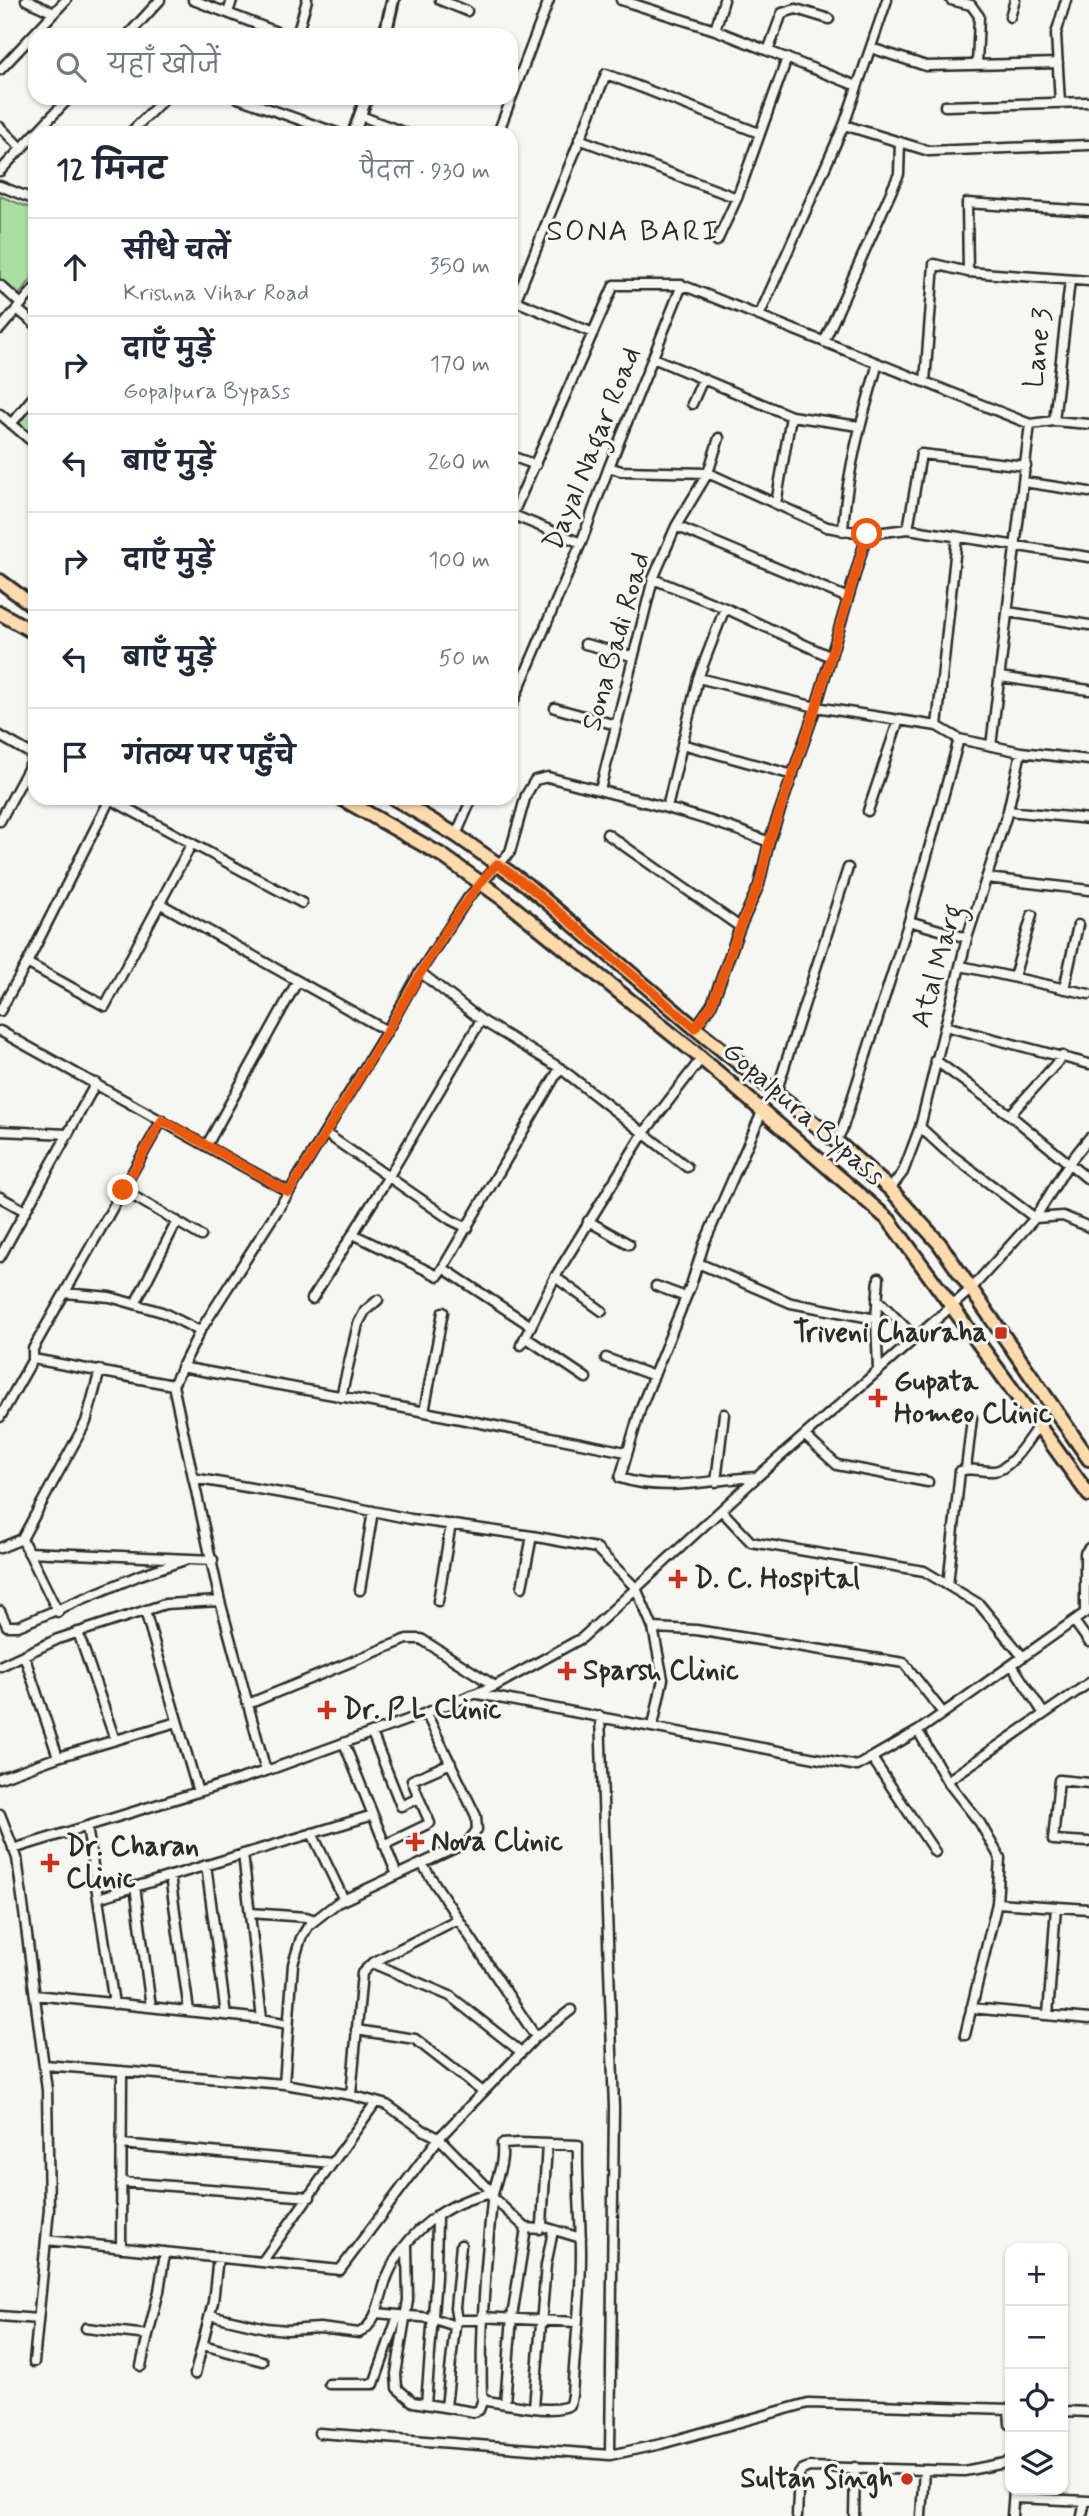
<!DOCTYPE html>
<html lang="hi">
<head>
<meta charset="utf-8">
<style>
	:root { --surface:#fff; --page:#f6f6f7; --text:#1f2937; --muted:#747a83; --line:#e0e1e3 }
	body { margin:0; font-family:Mynerve,"Playpen Sans Deva",sans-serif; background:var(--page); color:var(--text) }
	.controls { position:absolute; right:21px; bottom:21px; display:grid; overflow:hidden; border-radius:14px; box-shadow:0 2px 5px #0004 }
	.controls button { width:63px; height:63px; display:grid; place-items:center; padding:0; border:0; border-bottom:2px solid var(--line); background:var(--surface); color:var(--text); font:35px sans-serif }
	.stop { position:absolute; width:21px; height:21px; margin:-16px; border:5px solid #ea580c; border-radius:50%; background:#fff }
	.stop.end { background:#ea580c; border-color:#fff; box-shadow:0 2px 7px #0008 }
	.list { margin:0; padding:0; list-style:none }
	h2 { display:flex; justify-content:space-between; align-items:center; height:91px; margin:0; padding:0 28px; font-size:30px }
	h2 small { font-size:23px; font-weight:400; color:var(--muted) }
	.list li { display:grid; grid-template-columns:46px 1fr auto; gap:21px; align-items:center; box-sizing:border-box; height:98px; padding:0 28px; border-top:2px solid var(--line) }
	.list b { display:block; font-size:26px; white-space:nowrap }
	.list p { margin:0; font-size:23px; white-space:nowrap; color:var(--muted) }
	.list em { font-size:23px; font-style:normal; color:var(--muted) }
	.icon { flex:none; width:38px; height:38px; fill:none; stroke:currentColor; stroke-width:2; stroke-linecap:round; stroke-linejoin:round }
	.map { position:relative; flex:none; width:1089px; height:2516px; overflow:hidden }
	.search { position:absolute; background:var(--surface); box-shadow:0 2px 5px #0004; left:28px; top:28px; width:490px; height:77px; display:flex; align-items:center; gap:18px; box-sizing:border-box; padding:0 24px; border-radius:21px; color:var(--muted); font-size:26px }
	.panel { position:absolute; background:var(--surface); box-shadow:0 2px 5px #0004; left:28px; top:126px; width:490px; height:679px; border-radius:21px }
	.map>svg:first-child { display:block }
	.green { fill:#aadfa2; stroke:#6a8566; stroke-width:2 }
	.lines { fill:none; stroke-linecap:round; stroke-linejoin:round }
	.street-casing { stroke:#2b2b2b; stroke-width:13 }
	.secondary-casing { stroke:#2b2b2b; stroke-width:16 }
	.primary-casing { stroke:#2b2b2b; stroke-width:18 }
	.street { stroke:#f6f6f2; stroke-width:8 }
	.secondary { stroke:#f6f6f2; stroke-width:10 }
	.primary { stroke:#fedbac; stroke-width:12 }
	.route { stroke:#ea580c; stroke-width:9 }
	.poi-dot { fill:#c8321e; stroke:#f6f6f2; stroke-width:2.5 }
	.labels { text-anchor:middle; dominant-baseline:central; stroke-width:6; stroke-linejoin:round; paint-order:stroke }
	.street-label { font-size:28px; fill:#2b2b2b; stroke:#f6f6f2 }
	.poi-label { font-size:28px; font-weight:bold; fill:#2b2b2b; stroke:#f6f6f2; text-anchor:start }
	.neighbourhood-label { font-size:30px; letter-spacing:2px; fill:#2b2b2b; stroke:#f6f6f2 }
</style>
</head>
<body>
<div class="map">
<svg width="1089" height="2516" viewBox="0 0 1089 2516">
	<rect width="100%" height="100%" fill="#f6f6f2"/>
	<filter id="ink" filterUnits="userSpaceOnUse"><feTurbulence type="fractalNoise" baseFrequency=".0143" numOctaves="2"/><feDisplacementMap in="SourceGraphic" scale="14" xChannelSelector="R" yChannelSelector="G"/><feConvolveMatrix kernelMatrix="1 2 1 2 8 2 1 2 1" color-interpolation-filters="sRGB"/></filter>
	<g filter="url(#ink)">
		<path class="green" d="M0 196 35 210V275L18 296 0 279Z
			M35 402V437L18 423Z"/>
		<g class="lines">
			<defs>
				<path id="street" d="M26 0 54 13
					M193 0 285 35
					M440 0 467 11
					M621 0 715 30 857 86
					M951 0 971 5 979 16 977 65
					M228 13 232 0
					M1010 17 1015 0
					M715 30 724 0
					M128 35 160 0
					M297 35 307 0
					M871 48 926 66 1058 63
					M768 51 782 13 796 9 829 19
					M0 70 66 0
					M238 98 337 133
					M1060 103 1056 34 1066 0
					M945 106 1089 102
					M361 116 406 133
					M844 125 929 151 1089 145
					M0 127 22 149
					M36 133 69 98
					M130 133 165 98
					M498 133 549 0
					M579 139 737 198
					M0 171 35 134
					M0 186 35 200
					M717 241 737 198 787 58
					M968 272 967 203 1089 211
					M0 285 21 304
					M511 299 593 333
					M17 309 35 324
					M511 312 606 74 759 133
					M759 316 844 125 887 0
					M0 329 35 288
					M824 342 899 174 900 142
					M653 358 791 416 859 426
					M925 382 934 264 968 272 1089 281
					M692 404 703 379
					M0 414 35 444
					M1054 421 1070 280
					M11 424 35 395
					M511 456 536 465
					M609 467 621 471 708 473 827 527 867 534 908 529 1089 557
					M1024 482 1089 492
					M776 504 791 416
					M513 515 581 543
					M511 518 614 285H682L1030 424 1054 421 1089 424
					M676 526 848 598
					M908 529 921 454 1026 466
					M843 531C846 474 862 418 878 363
					M653 579 725 608 831 657
					M1008 612 1089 625
					M585 644 632 656
					M1000 677 1089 690
					M698 678 816 707 937 726 959 739 1021 752 1089 760
					M511 707 581 543 609 467 682 285
					M555 708 616 725
					M937 726 957 537
					M0 736 35 756 0 821
					M682 744 793 775
					M991 746 1030 424
					M600 790 653 579 676 526 708 473 719 438
					M108 798 302 903
					M667 808 698 678 725 608
					M868 811 899 719
					M1008 811 1089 819
					M607 834 740 927
					M456 835 472 798
					M987 878 1089 890
					M159 903 387 1031
					M909 921 967 938
					M27 963 105 1006 192 843
					M961 966 1089 994
					M1014 977 1032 915
					M1064 989 1078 925
					M0 1011 27 963 110 799
					M945 1026 1089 1064
					M695 1028 712 1004 740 927 759 885 769 842 816 707 867 534
					M0 1031 289 1192
					M935 1060 1010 1115 1089 1180
					M560 1068 687 1167
					M776 1093 848 868
					M1010 1115 1063 1056
					M920 1127 945 1150 1035 1218 1069 1163 1089 1138
					M0 1131 68 1134
					M325 1133 451 1220 468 1228
					M836 1141 842 1130 909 921 959 739
					M207 1145 297 982
					M890 1189 903 1172 920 1127 967 938 1008 811 1021 752
					M123 1190 201 1236
					M0 1197 25 1211
					M588 1221 629 1244
					M353 1234 438 1276 560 1068 481 1020 420 972
					M0 1257 96 1083
					M698 1263 791 1303 876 1319 878 1370
					M443 1268 531 1326 555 1277 643 1134 701 1059
					M555 1277 602 1311
					M656 1286 686 1297
					M65 1293 110 1297 162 1312 200 1331
					M312 1299 389 1176 481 1020
					M877 1299 915 1337
					M135 1304 177 1221
					M876 1319 879 1278
					M525 1337 586 1378
					M521 1345 531 1326
					M606 1358 654 1376
					M33 1359 173 1385
					M181 1367 410 1409 626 1452
					M341 1397 358 1324 365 1311 378 1300
					M424 1412 443 1312
					M0 1417 33 1359V1349L162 1120
					M805 1436 837 1465 928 1482
					M966 1469 972 1418
					M757 1477C711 1479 666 1493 620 1478L641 1407 691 1285 704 1244 762 1112
					M193 1478 305 1497 411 1519 532 1536 596 1548 636 1588 653 1628 663 1679 653 1726
					M716 1482 724 1414
					M722 1511 751 1542 924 1571 979 1604 1023 1657
					M22 1539 58 1612
					M0 1548 22 1539 86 1422 100 1370
					M28 1552 213 1560
					M948 1585 960 1471C971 1467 982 1472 994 1471 1010 1471 1029 1438 1039 1425
					M522 1587 532 1536
					M360 1590 373 1511
					M438 1601 451 1524
					M0 1611 7 1626H18L140 1575 188 1559
					M145 1611 198 1792
					M1085 1613V1553L1089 1548
					M1074 1621 1089 1642
					M653 1628 696 1630 904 1663 943 1713
					M78 1632 115 1740
					M24 1655 58 1757
					M1012 1665 1044 1714
					M0 1666 58 1639 165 1604 220 1601
					M478 1694 857 1766 918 1731 1089 1610
					M248 1704 407 1639H421L495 1686
					M918 1731 947 1781 980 1823 1000 1858 997 1903 965 2035
					M372 1733 401 1806 419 1798 412 1780 451 1763
					M872 1758 935 1852
					M266 1771 220 1601 173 1385 200 1331 289 1192 387 1031 420 972 468 898 510 852 526 795 535 780 548 777C623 797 698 813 769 842
					M0 1778 58 1757 177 1722
					M947 1781 1089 1683
					M0 1814 17 1858 47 2090 49 2209 34 2362
					M373 1815 397 1875
					M87 1826 114 2004
					M312 1833 344 1900
					M1088 1842 1053 1840 1059 1780 1089 1783
					M384 1845 430 1823 419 1798
					M13 1849 266 1771 418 1716 495 1686 582 1638 757 1477 970 1290 1035 1218 1063 1216 1089 1227
					M243 1854 262 2019
					M422 1864 536 2037
					M206 1865 226 2015
					M170 1876 189 2011
					M135 1886 151 2007
					M98 1898 373 1815 344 1743
					M997 1903 1089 1909
					M250 1913 306 1917 315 1920
					M372 1963 450 1996 521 2052
					M35 1995 262 2019 288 2024
					M971 2008 1089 2019
					M1048 2015 1056 1907
					M356 2030 415 2039 483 2092
					M44 2065 284 2084 351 2095 387 2105 423 2130 439 2138 493 2193C446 2201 405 2233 387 2277 380 2295 378 2324 359 2333L320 2328 287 2330 266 2328 210 2315
					M284 2084 293 1964 301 1938 309 1925 337 1903 468 1842 477 1830 476 1816 426 1713
					M351 2095 362 1973 372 1963 458 1919
					M520 2143 578 2145C577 2181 581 2217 581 2254 581 2301 575 2348 572 2395L570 2405C553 2415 506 2403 486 2401L482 2396C480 2331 485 2268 492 2202 494 2179 504 2170 502 2144Z
					M121 2144 332 2163
					M121 2182 310 2197
					M492 2197 526 2228 540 2229 542 2224 547 2145
					M541 2226 581 2238
					M46 2240 340 2270 439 2138 536 2037 571 2010
					M407 2244 408 2300 396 2374 397 2388 413 2402 474 2412 479 2410 483 2399
					M121 2248 122 2071
					M262 2262 376 2102
					M376 2313 432 2318 455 2326 457 2320H482
					M0 2316 38 2319
					M482 2317 576 2322
					M457 2320 455 2308 461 2245
					M86 2328 148 2335 159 2291 165 2252
					M203 2345 262 2361
					M141 2366 148 2335
					M195 2374 213 2302 218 2257
					M329 2384H374L398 2316
					M505 2403 512 2317 526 2228
					M426 2404 436 2277 437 2215
					M446 2407 455 2326
					M534 2407 546 2265 553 2231
					M1009 2409 1010 2424
					M1063 2411 1089 2412
					M319 2433 610 2455 614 2108 600 1716
					M610 2455 661 2444 808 2403 1010 2409
					M1015 2498 1089 2501
					M797 2516 799 2474 802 2470 809 2467 964 2471 1010 2462
					M854 2516 855 2467
					M921 2516 924 2470
					M1012 2516 1014 2490
					M1082 2516 1085 2501"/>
				<path id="secondary" d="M385 35 393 0
					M354 133 366 98"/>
				<path id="primary" d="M0 581 35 607
					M0 613 35 633
					M341 798 443 856 502 898 694 1052 889 1220 1089 1495
					M394 798 456 835 527 885 695 1028 836 1141 890 1189 939 1243 1089 1459"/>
			</defs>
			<use href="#street" class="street-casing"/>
			<use href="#secondary" class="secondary-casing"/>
			<use href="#primary" class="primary-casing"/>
			<use href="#street" class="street"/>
			<use href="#secondary" class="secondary"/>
			<use href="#primary" class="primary"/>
		</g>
	</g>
	<g class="lines" filter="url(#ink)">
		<path class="route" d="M123 1190 162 1120 289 1192C322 1139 355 1086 386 1033 421 974 451 914 497 864L527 885 695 1028 712 1004 740 927 759 885 769 842 816 707 867 534"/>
	</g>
	<g class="poi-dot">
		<rect x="994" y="1326" width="14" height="14" rx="3.5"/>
		<path d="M874.5 1387.5h7v7h7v7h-7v7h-7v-7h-7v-7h7z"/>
		<path d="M674.5 1568.5h7v7h7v7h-7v7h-7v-7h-7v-7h7z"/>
		<path d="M563.5 1660.5h7v7h7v7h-7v7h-7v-7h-7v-7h7z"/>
		<path d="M323.5 1699.5h7v7h7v7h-7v7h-7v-7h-7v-7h7z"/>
		<path d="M411.5 1831.5h7v7h7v7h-7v7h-7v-7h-7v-7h7z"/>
		<path d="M46.5 1852.5h7v7h7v7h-7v7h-7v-7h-7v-7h7z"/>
		<circle cx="907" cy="2479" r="7"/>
	</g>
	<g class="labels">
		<g class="street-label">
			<text transform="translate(1039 348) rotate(-83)">Lane 3</text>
			<text transform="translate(593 449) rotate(-68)">Dayal Nagar Road</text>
			<text transform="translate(617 642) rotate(-74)">Sona Badi Road</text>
			<text transform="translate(938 966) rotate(-74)">Atal Marg</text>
			<text transform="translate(803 1114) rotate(41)">Gopalpura Bypass</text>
		</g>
		<g class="poi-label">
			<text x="987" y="1333" text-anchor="end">Triveni Chauraha</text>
			<text x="894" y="1382">Gupata<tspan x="894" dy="32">Homeo Clinic</tspan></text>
			<text x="694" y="1579">D. C. Hospital</text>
			<text x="583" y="1671">Sparsh Clinic</text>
			<text x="343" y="1710">Dr. P L Clinic</text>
			<text x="431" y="1842">Nova Clinic</text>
			<text x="66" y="1847">Dr. Charan<tspan x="66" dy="32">Clinic</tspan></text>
			<text x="893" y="2479" text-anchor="end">Sultan Singh</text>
		</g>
		<g class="neighbourhood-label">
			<text x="633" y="231">SONA BARI</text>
		</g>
	</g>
</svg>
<div class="controls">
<button>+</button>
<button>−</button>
<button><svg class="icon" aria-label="locate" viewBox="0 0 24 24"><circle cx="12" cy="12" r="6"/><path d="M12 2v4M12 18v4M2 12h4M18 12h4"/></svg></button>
<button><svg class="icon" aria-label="layers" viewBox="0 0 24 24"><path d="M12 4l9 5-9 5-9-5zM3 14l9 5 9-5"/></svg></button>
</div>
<div class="stop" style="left:867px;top:534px"></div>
<div class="stop end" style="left:123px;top:1190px"></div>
<div class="search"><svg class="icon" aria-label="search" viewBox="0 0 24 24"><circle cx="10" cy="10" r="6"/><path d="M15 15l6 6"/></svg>यहाँ खोजें</div>
<section class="panel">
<h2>12 मिनट<small>पैदल · 930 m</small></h2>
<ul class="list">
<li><svg class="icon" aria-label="ahead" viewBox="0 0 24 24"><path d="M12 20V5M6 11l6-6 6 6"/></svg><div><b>सीधे चलें</b><p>Krishna Vihar Road</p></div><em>350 m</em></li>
<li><svg class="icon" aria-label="right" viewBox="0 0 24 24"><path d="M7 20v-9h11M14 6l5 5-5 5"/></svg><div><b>दाएँ मुड़ें</b><p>Gopalpura Bypass</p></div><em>170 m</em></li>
<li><svg class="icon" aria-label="left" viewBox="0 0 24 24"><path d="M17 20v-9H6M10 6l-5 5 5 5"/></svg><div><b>बाएँ मुड़ें</b></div><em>260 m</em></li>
<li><svg class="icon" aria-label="right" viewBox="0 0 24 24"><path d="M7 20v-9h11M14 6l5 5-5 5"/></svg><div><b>दाएँ मुड़ें</b></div><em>100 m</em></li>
<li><svg class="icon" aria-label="left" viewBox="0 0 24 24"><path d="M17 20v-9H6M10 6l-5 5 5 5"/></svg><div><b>बाएँ मुड़ें</b></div><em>50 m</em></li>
<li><svg class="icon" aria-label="arrive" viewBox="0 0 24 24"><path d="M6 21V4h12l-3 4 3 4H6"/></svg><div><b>गंतव्य पर पहुँचे</b></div></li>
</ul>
</section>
</div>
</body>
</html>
